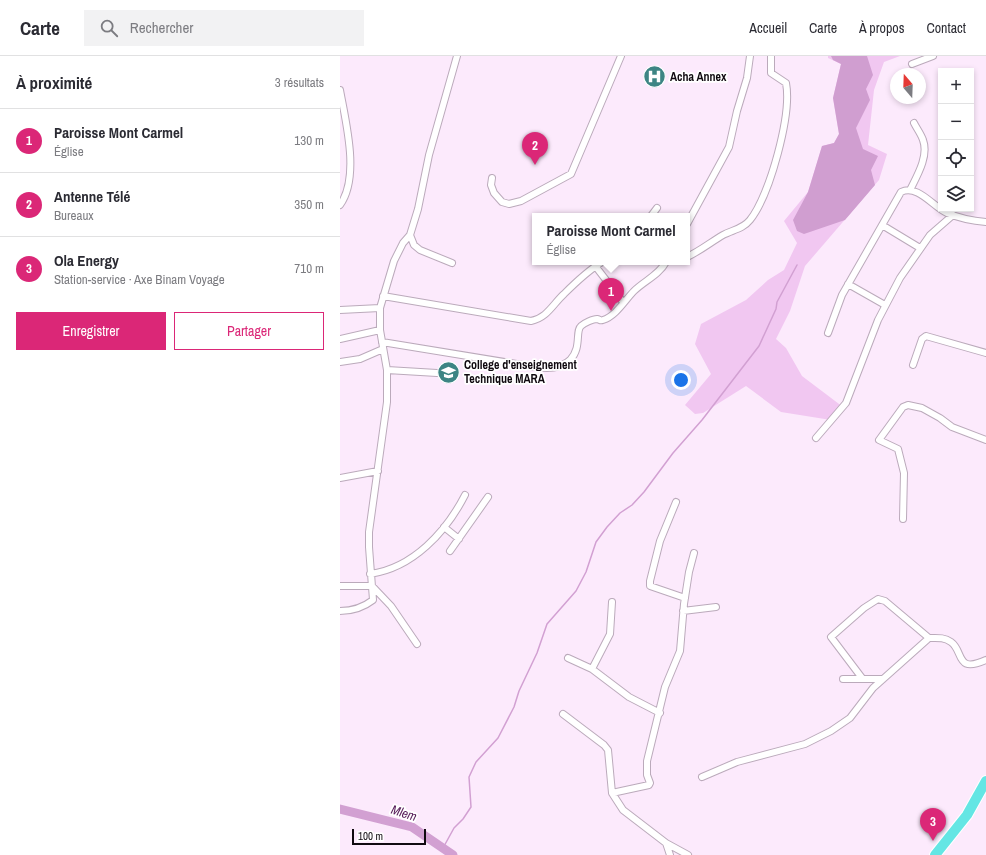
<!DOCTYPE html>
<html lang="fr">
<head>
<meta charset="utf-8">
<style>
	:root { --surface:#fff; --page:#f2f2f3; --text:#2b2b33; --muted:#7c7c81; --line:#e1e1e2; --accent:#db2777 }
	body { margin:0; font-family:"Archivo Narrow",sans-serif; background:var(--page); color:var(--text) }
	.controls { position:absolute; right:12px; top:12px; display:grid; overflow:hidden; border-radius:0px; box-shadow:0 2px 6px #0003 }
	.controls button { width:36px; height:36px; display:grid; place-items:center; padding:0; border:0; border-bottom:1px solid var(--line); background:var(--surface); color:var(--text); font:20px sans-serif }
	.compass { position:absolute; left:550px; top:12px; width:36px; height:36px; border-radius:50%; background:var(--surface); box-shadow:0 2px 6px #0003; rotate:341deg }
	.scale { position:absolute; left:12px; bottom:10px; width:74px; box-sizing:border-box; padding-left:4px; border:2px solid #100a10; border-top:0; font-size:11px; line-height:14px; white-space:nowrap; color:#100a10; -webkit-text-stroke:3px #fff; paint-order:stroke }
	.you { position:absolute; left:341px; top:324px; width:14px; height:14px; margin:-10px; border:3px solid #fff; border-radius:50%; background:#1a73e8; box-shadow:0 0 0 6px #1a73e833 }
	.badge { display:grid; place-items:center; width:26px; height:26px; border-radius:50%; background:var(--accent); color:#fff; font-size:13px; font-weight:700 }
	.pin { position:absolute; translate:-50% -33px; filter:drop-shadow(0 1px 2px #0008) }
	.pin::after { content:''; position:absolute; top:21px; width:14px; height:12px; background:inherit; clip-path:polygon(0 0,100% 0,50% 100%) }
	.popup { position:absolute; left:192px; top:157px; width:158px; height:52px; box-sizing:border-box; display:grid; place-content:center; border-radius:0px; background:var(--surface); filter:drop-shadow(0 1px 3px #0005); font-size:13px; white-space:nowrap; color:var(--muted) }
	.popup b { font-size:15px; color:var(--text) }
	.popup::after { content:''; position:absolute; left:50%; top:100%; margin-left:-8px; border:8px solid transparent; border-top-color:var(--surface) }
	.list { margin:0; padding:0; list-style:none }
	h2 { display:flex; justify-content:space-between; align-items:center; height:52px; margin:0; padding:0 16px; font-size:17px }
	h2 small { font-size:13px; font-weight:400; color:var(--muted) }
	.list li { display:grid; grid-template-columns:26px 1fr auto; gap:12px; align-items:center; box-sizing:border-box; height:64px; padding:0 16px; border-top:1px solid var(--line) }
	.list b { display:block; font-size:15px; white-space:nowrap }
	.list p { margin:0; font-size:13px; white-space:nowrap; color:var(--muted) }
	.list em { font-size:13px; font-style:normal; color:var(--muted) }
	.actions { display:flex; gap:8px; padding:12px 16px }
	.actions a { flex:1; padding:9px 0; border:1px solid var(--accent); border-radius:0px; text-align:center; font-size:14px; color:var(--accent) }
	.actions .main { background:var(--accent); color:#fff }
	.icon { flex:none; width:22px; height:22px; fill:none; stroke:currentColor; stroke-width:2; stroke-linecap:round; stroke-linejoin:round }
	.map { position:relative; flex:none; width:646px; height:799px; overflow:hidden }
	header { display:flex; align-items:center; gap:24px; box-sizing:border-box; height:56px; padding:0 20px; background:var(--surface); border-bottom:1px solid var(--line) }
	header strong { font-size:19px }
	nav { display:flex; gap:22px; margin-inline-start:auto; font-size:14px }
	.search { width:280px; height:36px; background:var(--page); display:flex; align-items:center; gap:10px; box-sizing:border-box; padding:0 14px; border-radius:0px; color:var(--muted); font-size:15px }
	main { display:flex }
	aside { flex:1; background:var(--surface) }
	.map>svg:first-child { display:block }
	.green { fill:#f1c7f1 }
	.forest { fill:#d09ed0 }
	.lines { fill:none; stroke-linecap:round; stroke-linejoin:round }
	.stream { stroke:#d2a0d2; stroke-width:1.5 }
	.river { stroke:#d2a0d2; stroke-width:9 }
	.minor-casing { stroke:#bab; stroke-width:8 }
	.trunk-casing { stroke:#fff; stroke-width:12 }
	.minor { stroke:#fff; stroke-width:6 }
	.trunk { stroke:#64e6e4; stroke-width:10 }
	.labels { text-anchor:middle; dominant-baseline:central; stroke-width:3.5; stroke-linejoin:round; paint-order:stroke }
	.poi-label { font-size:12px; font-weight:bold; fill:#100a10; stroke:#fff; text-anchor:start }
	.water-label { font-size:13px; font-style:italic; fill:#551a58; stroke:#fff }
</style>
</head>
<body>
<header>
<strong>Carte</strong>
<div class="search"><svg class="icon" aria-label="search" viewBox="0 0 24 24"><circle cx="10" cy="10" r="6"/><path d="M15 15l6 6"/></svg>Rechercher</div>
<nav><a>Accueil</a><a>Carte</a><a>À propos</a><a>Contact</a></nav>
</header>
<main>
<aside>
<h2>À proximité<small>3 résultats</small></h2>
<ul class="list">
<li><span class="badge">1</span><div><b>Paroisse Mont Carmel</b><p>Église</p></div><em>130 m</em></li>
<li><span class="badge">2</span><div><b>Antenne Télé</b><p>Bureaux</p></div><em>350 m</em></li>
<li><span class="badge">3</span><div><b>Ola Energy</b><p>Station-service · Axe Binam Voyage</p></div><em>710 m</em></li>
</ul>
<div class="actions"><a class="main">Enregistrer</a><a>Partager</a></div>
</aside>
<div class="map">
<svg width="646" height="799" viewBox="0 0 646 799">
	<rect width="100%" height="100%" fill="#fceafc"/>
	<path class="green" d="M488 0H560L544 6 534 34 528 89 547 98 539 124 465 210 450 255 436 283 446 292 462 320 503 351 491 364 441 356 406 330 363 357 355 358 345 349 371 318 355 288 361 268 406 244 428 224 444 214 457 187 444 165 468 136 482 90 494 87 499 78 493 42 501 8 488 2Z"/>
	<path class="forest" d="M491 0H527L533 19 526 33 530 44 516 72 523 93 538 100 531 114 535 129 505 164 464 178 457 175 453 164 468 136 482 90 494 87 499 78 493 42 501 8 493 4Z"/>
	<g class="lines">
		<path class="stream" d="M103 792 114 772 123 763 131 751 129 721 136 706 158 682 174 651 179 635 197 597 207 568 236 535 246 516 256 486 267 471 280 457 292 449 304 436 333 397 362 364 419 290 436 253 437 246 457 209"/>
		<path class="river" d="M0 753 72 771 113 799"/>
		<defs>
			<path id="minor" d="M572 8 593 0
				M0 34C6 67 20 121 0 149
				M152 122 151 129 154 137 162 146 169 148 181 145 231 118 281 0
				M570 134C577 120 589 100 583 84 581 78 577 73 574 67
				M311 160 317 152
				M347 168 389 91 397 55 407 22 410 0
				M542 169 580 192
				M347 201C360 195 371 186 383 179 392 174 403 173 410 164 430 139 452 58 446 27L431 17V0
				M112 207 80 194 74 189 70 179 78 153 89 99 117 0
				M256 211 283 246
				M508 228 545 249
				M43 240 191 265C207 262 213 248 224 238 235 227 249 214 262 206
				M0 254 40 252
				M488 277 502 239 561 136C578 128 593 151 607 157 619 162 633 165 646 166
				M0 283 40 274
				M42 286 195 311C208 313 220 313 230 304 242 292 235 275 241 270 244 267 253 263 257 263 261 264 260 265 263 264 276 260 285 244 294 235 304 225 319 219 326 206
				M0 306 20 303 43 293
				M573 309 582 283 586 280 646 297
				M47 314 97 317
				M476 382 506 347 538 264 560 222 590 179 613 159
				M0 422 38 415
				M336 446 320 485 310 525V530L345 542
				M563 463 564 417 558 393 539 384 563 351 568 349 582 352 600 362 612 371 646 384
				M104 471 119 483
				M110 495 148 441
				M30 518C73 512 106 476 125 439
				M0 530H32L51 550 77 588
				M0 555C12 555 24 551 33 544L29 491V476L47 346V314L40 274V252L54 205 63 187 70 179
				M343 555 376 551
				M228 602 252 613 289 641 320 657
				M252 613 270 578 272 546
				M522 622 491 581 524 552 538 543 545 545 589 582
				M503 623H543
				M223 658 264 689 268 694 272 737 283 754 326 787 330 799
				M362 721 397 706 465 688 491 675 510 662 533 632 589 582C597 582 604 581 611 586 624 595 615 618 646 604
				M272 737 309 729 310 727 307 719V705L325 631 340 595 344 548 349 516 354 497
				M326 787 348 799"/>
			<path id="trunk" d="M595 799 627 759 646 725"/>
		</defs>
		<use href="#minor" class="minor-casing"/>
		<use href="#trunk" class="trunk-casing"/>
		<use href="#minor" class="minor"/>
		<use href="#trunk" class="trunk"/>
	</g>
	<defs>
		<symbol id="hospital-disc" viewBox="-11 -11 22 22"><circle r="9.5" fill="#3d8584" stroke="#fff"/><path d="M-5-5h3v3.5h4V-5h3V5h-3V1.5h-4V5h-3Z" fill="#fff"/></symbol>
		<symbol id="school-disc" viewBox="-11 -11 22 22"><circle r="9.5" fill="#3d8584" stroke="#fff"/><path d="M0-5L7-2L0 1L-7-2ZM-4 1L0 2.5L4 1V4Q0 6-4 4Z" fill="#fff"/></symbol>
	</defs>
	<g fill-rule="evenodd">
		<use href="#hospital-disc" x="302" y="8" width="25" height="25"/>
		<use href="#school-disc" x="96" y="304" width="25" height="25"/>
	</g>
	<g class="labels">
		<g class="poi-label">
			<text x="330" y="21">Acha Annex</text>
			<text x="124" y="309">College d'enseignement<tspan x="124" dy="14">Technique MARA</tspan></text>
		</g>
		<g class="water-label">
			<text transform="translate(64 757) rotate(18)">Mlem</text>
		</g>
	</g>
</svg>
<div class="controls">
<button>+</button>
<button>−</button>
<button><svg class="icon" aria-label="locate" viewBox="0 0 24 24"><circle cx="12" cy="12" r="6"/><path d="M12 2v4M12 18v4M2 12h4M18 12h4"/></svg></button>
<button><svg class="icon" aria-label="layers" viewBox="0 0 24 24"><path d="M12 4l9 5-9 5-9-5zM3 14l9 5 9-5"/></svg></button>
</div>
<svg class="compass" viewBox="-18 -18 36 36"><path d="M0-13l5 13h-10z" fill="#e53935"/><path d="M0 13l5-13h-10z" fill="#7c7c81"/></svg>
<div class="scale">100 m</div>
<div class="you"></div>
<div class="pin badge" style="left:271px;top:255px">1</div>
<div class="popup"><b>Paroisse Mont Carmel</b>Église</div>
<div class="pin badge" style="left:195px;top:109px">2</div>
<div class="pin badge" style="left:593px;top:785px">3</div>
</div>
</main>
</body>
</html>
